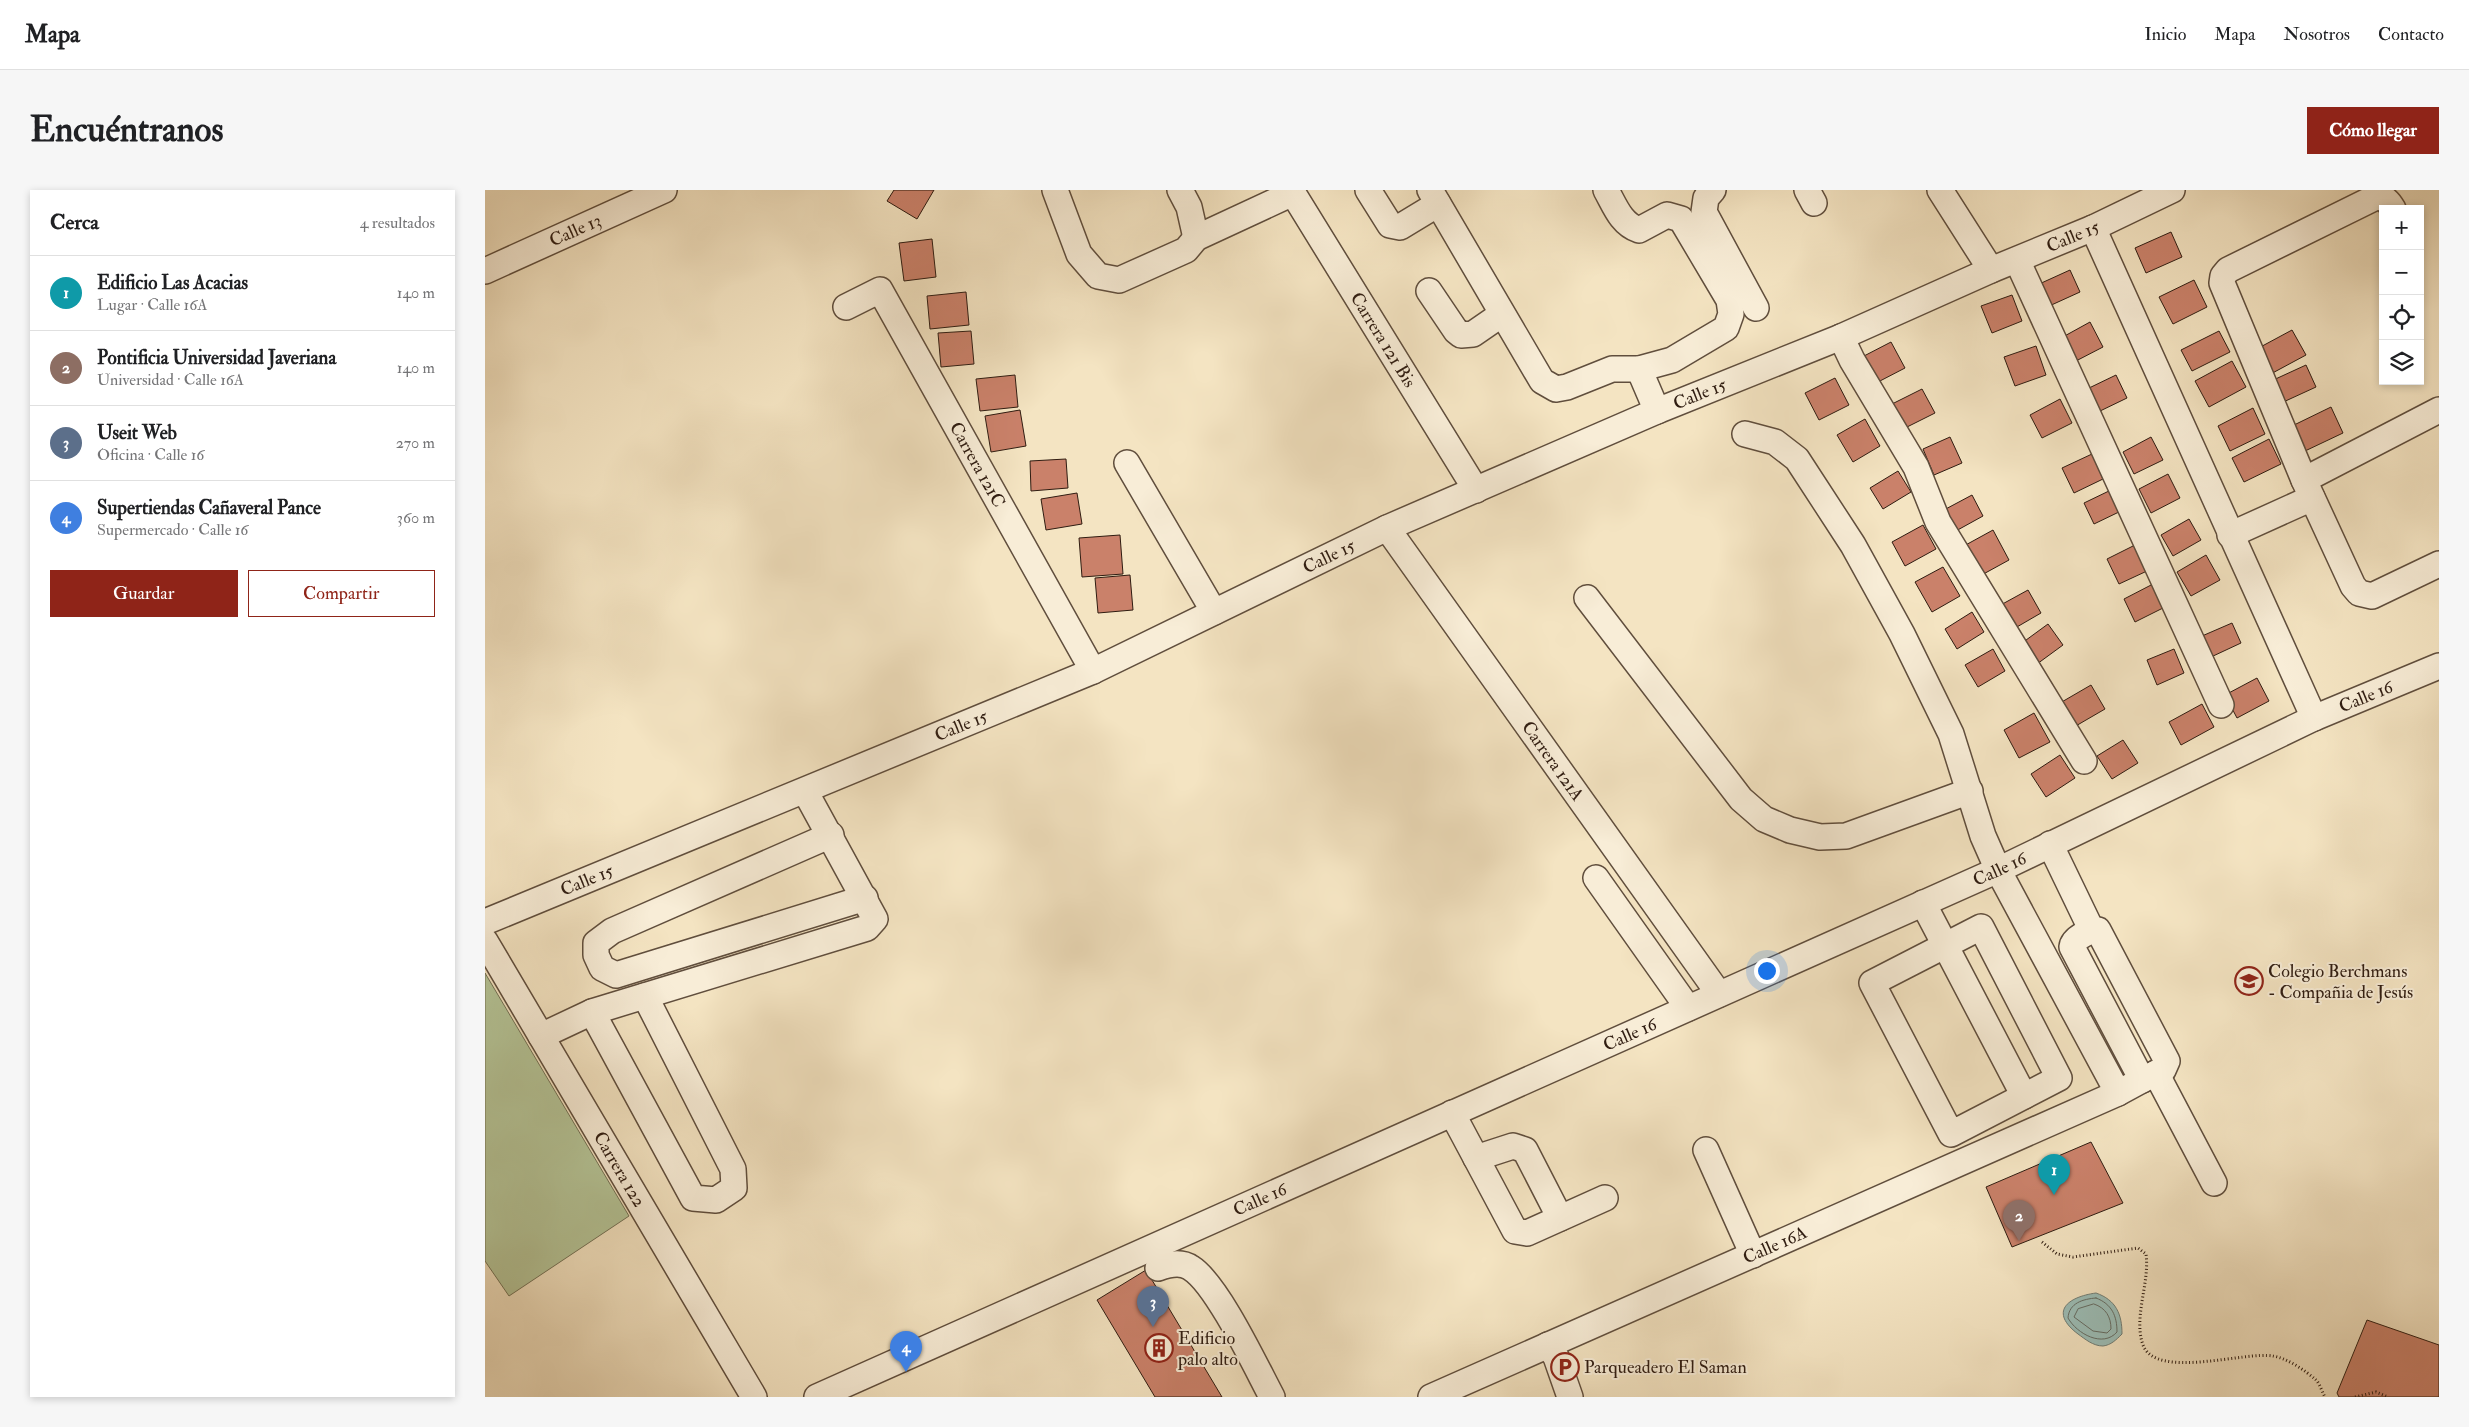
<!DOCTYPE html>
<html lang="es">
<head>
<meta charset="utf-8">
<style>
	:root { --surface:#fff; --page:#f6f6f6; --text:#202124; --muted:#757577; --line:#e0e0e0; --accent:#8f2418 }
	body { margin:0; font-family:"IM FELL Double Pica",serif; background:var(--page); color:var(--text) }
	.controls { position:absolute; right:15px; top:15px; display:grid; overflow:hidden; border-radius:0px; box-shadow:0 2px 8px #0003 }
	.controls button { width:45px; height:45px; display:grid; place-items:center; padding:0; border:0; border-bottom:1px solid var(--line); background:var(--surface); color:var(--text); font:25px sans-serif }
	.you { position:absolute; left:1281px; top:780px; width:18px; height:18px; margin:-12px; border:4px solid #fff; border-radius:50%; background:#1a73e8; box-shadow:0 0 0 8px #1a73e833 }
	.badge { display:grid; place-items:center; width:32px; height:32px; border-radius:50%; background:var(--accent); color:#fff; font-size:16px; font-weight:700 }
	.pin { position:absolute; translate:-50% -41px; filter:drop-shadow(0 1px 2px #0008) }
	.pin::after { content:''; position:absolute; top:26px; width:18px; height:15px; background:inherit; clip-path:polygon(0 0,100% 0,50% 100%) }
	.list { margin:0; padding:0; list-style:none }
	h2 { display:flex; justify-content:space-between; align-items:center; height:65px; margin:0; padding:0 20px; font-size:21px }
	h2 small { font-size:16px; font-weight:400; color:var(--muted) }
	.list li { display:grid; grid-template-columns:32px 1fr auto; gap:15px; align-items:center; box-sizing:border-box; height:75px; padding:0 20px; border-top:1px solid var(--line) }
	.list b { display:block; font-size:19px; white-space:nowrap }
	.list p { margin:0; font-size:16px; white-space:nowrap; color:var(--muted) }
	.list em { font-size:16px; font-style:normal; color:var(--muted) }
	.actions { display:flex; gap:10px; padding:15px 20px }
	.actions a { flex:1; padding:11px 0; border:1px solid var(--accent); border-radius:0px; text-align:center; font-size:18px; color:var(--accent) }
	.actions .main { background:var(--accent); color:#fff }
	.icon { flex:none; width:28px; height:28px; fill:none; stroke:currentColor; stroke-width:2; stroke-linecap:round; stroke-linejoin:round }
	.map { position:relative; flex:none; width:1954px; height:1207px; overflow:hidden; border-radius:0px }
	header { display:flex; align-items:center; gap:30px; box-sizing:border-box; height:70px; padding:0 25px; background:var(--surface); border-bottom:1px solid var(--line) }
	header strong { font-size:24px }
	nav { display:flex; gap:28px; margin-inline-start:auto; font-size:18px }
	.intro { display:flex; align-items:center; justify-content:space-between; box-sizing:border-box; height:120px; padding:0 30px }
	h1 { margin:0; font-size:35px }
	.button { padding:12px 22px; border-radius:0px; background:var(--accent); color:#fff; font-size:18px; font-weight:700 }
	main { display:flex; gap:30px; padding:0 30px }
	aside { flex:1; background:var(--surface); border-radius:0px; box-shadow:0 2px 8px #0003 }
	.map>svg:first-child { display:block }
	.green { fill:#b5c598; stroke:#727054 }
	.water { fill:#9cbeb7; stroke:#707d75 }
	.lines { fill:none; stroke-linecap:round; stroke-linejoin:round }
	.shore { stroke:#666d64; stroke-width:1 }
	.building { fill:#ca816a; stroke:#2f1c11 }
	.minor-casing { stroke:#604e3d; stroke-width:28 }
	.path { stroke:#2f1c11; stroke-width:3; stroke-dasharray:1 2.5; stroke-linecap:butt }
	.minor { stroke:#f8edd7; stroke-width:25 }
	.labels { text-anchor:middle; dominant-baseline:central; stroke-width:4; stroke-linejoin:round; paint-order:stroke }
	.street-label { font-size:18px; fill:#2f1c11; stroke:#f8edd7 }
	.poi-label { font-size:18px; fill:#2f1c11; stroke:#f8edd7; text-anchor:start }
</style>
</head>
<body>
<header>
<strong>Mapa</strong>
<nav><a>Inicio</a><a>Mapa</a><a>Nosotros</a><a>Contacto</a></nav>
</header>
<div class="intro"><h1>Encuéntranos</h1><a class="button">Cómo llegar</a></div>
<main>
<aside>
<h2>Cerca<small>4 resultados</small></h2>
<ul class="list">
<li><span class="badge" style="background:#0f9aa8">1</span><div><b>Edificio Las Acacias</b><p>Lugar · Calle 16A</p></div><em>140 m</em></li>
<li><span class="badge" style="background:#8d6e63">2</span><div><b>Pontificia Universidad Javeriana</b><p>Universidad · Calle 16A</p></div><em>140 m</em></li>
<li><span class="badge" style="background:#5c6f8a">3</span><div><b>Useit Web</b><p>Oficina · Calle 16</p></div><em>270 m</em></li>
<li><span class="badge" style="background:#3f7fe0">4</span><div><b>Supertiendas Cañaveral Pance</b><p>Supermercado · Calle 16</p></div><em>360 m</em></li>
</ul>
<div class="actions"><a class="main">Guardar</a><a>Compartir</a></div>
</aside>
<div class="map">
<svg width="1954" height="1207" viewBox="0 0 1954 1207">
	<rect width="100%" height="100%" fill="#f4e4c2"/>
	<filter id="stains"><feTurbulence type="fractalNoise" baseFrequency=".004" numOctaves="4"/><feColorMatrix values="0 0 0 0 .2 0 0 0 0 .09 0 0 0 0 .02 0 0 0 .5 -.17"/></filter>
	<radialGradient id="worn" r=".72"><stop offset=".6" stop-color="#630" stop-opacity="0"/><stop offset="1" stop-color="#630" stop-opacity=".3"/></radialGradient>
	<path class="green" d="M0 783 144 1026 24 1106 0 1071Z"/>
	<path class="water" d="M1611 1103C1631 1110 1637 1124 1637 1144 1631 1150 1626 1155 1618 1156 1608 1156 1600 1149 1593 1144 1564 1122 1582 1107 1611 1103Z"/>
	<g class="lines">
		<path class="shore" d="M1611 1108C1627 1114 1632 1126 1632 1142 1618 1158 1592 1144 1583 1128 1584 1113 1598 1109 1611 1108Z
			M1609 1114C1621 1118 1626 1127 1626 1139L1622 1143 1608 1141 1589 1127 1593 1119Z"/>
	</g>
	<path class="building" d="M409 0H449L432 29 402 11Z
		M1686 42 1697 67 1661 83 1650 58Z
		M447 49 451 87 419 91 414 53Z
		M1585 80 1595 102 1562 117 1552 95Z
		M1709 90 1722 117 1688 134 1674 107Z
		M481 102 484 135 445 139 442 106Z
		M1527 105 1537 131 1507 143 1496 116Z
		M1605 132 1618 157 1589 172 1576 148Z
		M1807 140 1821 165 1782 186 1768 161Z
		M486 141 489 174 456 177 453 143Z
		M1734 141 1745 162 1707 181 1696 160Z
		M1406 152 1420 178 1393 192 1379 166Z
		M1551 156 1561 185 1530 196 1519 167Z
		M1747 171 1761 197 1724 217 1710 191Z
		M1821 175 1831 197 1794 214 1784 192Z
		M530 185 533 217 495 221 491 189Z
		M1631 185 1642 208 1613 222 1602 199Z
		M1350 188 1364 215 1334 230 1320 203Z
		M1437 199 1450 223 1420 238 1407 214Z
		M1575 209 1587 233 1557 248 1545 225Z
		M1846 217 1858 243 1820 261 1807 236Z
		M1768 218 1780 244 1745 261 1733 236Z
		M535 220 541 256 506 262 500 226Z
		M1380 229 1395 256 1368 272 1352 245Z
		M1465 247 1477 273 1449 285 1438 259Z
		M1666 247 1678 270 1649 284 1638 262Z
		M1784 249 1796 274 1759 292 1747 268Z
		M1607 264 1618 289 1589 303 1577 278Z
		M581 269 583 298 546 301 545 271Z
		M1413 281 1426 302 1398 319 1385 298Z
		M1683 284 1695 308 1666 323 1654 299Z
		M1626 300 1636 321 1609 334 1599 313Z
		M592 303 597 334 561 340 556 309Z
		M1487 305 1498 326 1469 342 1457 321Z
		M1704 329 1716 350 1688 366 1676 345Z
		M1438 335 1451 359 1420 376 1407 352Z
		M1508 340 1524 370 1493 387 1477 357Z
		M635 345 638 384 597 387 594 348Z
		M1650 355 1662 381 1634 394 1622 369Z
		M1721 365 1735 390 1706 406 1692 382Z
		M1458 377 1475 406 1447 422 1430 392Z
		M645 385 648 420 613 423 610 388Z
		M1668 394 1680 417 1650 432 1639 409Z
		M1543 400 1556 423 1525 441 1512 417Z
		M1487 422 1499 442 1472 459 1460 439Z
		M1747 433 1756 453 1726 467 1717 446Z
		M1563 434 1578 455 1552 474 1537 453Z
		M1508 459 1520 481 1493 497 1480 475Z
		M1689 459 1699 483 1672 495 1662 470Z
		M1772 488 1784 511 1752 528 1740 505Z
		M1606 495 1620 519 1589 537 1575 513Z
		M1717 514 1729 537 1696 555 1684 532Z
		M1549 523 1565 552 1534 568 1519 540Z
		M1638 550 1653 573 1627 589 1612 566Z
		M1575 565 1590 588 1561 607 1546 584Z
		M1606 952 1638 1013 1527 1057 1501 997Z
		M661 1080 737 1207H670L612 1110Z
		M1882 1130 1954 1155V1207H1854L1852 1203Z"/>
	<g class="lines">
		<defs>
			<g id="minor">
				<path d="M570 0 594 64 613 86 634 90 701 60 711 48 808 3"/>
				<path d="M695 0 704 17 711 48"/>
				<path id="s1" d="M806 0 991 300"/>
				<path d="M883 0 905 35 915 37 953 14"/>
				<path d="M945 0 1057 191 1071 199 1082 197 1127 179H1154L1187 170 1241 138 1246 124 1244 110 1196 29 1182 25 1154 40C1136 34 1130 16 1121 0"/>
				<path d="M1228 0 1221 8 1219 22 1271 118"/>
				<path d="M1322 0 1329 13"/>
				<path d="M1455 0 1506 80"/>
				<path d="M1908 19C1904 12 1900 7 1891 7L1743 80 1738 86 1737 93 1819 290 1868 396 1874 403 1887 406 1954 374"/>
				<path d="M1608 38 1829 528"/>
				<path d="M1532 70 1736 515"/>
				<path id="s2" d="M0 81 179 0"/>
				<path d="M944 101 971 141 976 145 988 144 1017 124"/>
				<path id="s3" d="M361 117 395 100 608 481"/>
				<path d="M1356 147 1367 170 1431 277 1453 332 1599 571"/>
				<path d="M1154 179 1172 221"/>
				<path d="M1260 244 1290 252 1312 269 1368 355 1417 444 1466 544 1498 646 1513 680 1633 903"/>
				<path d="M642 273 729 422"/>
				<path d="M1819 290 1954 220"/>
				<path id="s4" d="M902 338 1234 804"/>
				<path d="M1745 345 1827 308"/>
				<path d="M1102 408 1256 609 1279 629 1305 640 1335 647 1361 646 1485 601"/>
				<path d="M346 645 127 741 111 753V765L117 778 131 785 380 708"/>
				<path d="M1565 654 1607 741"/>
				<path d="M1111 688 1203 818"/>
				<path d="M1438 713 1539 906"/>
				<path id="s5" d="M0 732 608 481 902 338 1172 221 1356 147 1506 80 1608 38 1687 0"/>
				<path d="M1496 737 1574 888 1466 944 1387 793Z"/>
				<path d="M1613 740 1682 871 1678 880 1657 890 1587 757C1588 748 1605 740 1613 740Z"/>
				<path id="s6" d="M0 751 269 1207"/>
				<path d="M107 822 208 1008 231 1010 249 998 248 979 160 806"/>
				<path d="M56 846 107 822 382 738 390 729 320 601"/>
				<path d="M1671 883 1729 993"/>
				<path d="M967 923 1030 1041 1042 1043 1120 1008"/>
				<path d="M1221 960 1268 1065"/>
				<path d="M991 968 1028 956 1040 960 1075 1028"/>
				<path d="M673 1078C684 1074 696 1071 706 1078 732 1094 771 1177 787 1207"/>
				<path d="M1063 1155 1071 1167 1085 1207"/>
				<path id="s7" d="M332 1207 1513 680 1829 528 1954 476"/>
				<path id="s8" d="M946 1207 1633 903 1657 890"/>
			</g>
		</defs>
		<use href="#minor" class="minor-casing"/>
		<path class="path" d="M1557 1052 1572 1064 1588 1067 1653 1058 1661 1064C1665 1093 1648 1127 1658 1155 1671 1190 1760 1161 1788 1166 1802 1168 1821 1181 1831 1190 1835 1194 1837 1202 1840 1207
			M1870 1207 1891 1202 1903 1207"/>
		<use href="#minor" class="minor"/>
	</g>
	<defs>
		<symbol id="school-ring" viewBox="-11 -11 22 22"><circle r="9.5" fill="#f8edd7" stroke="#8f2418" stroke-width="1.5"/><path d="M0-5L7-2L0 1L-7-2ZM-4 1L0 2.5L4 1V4Q0 6-4 4Z" fill="#8f2418"/></symbol>
		<symbol id="building-ring" viewBox="-11 -11 22 22"><circle r="9.5" fill="#f8edd7" stroke="#8f2418" stroke-width="1.5"/><path d="M-4-6H4V6H1V3H-1V6H-4ZM-2.5-4.3h1.7v1.8h-1.7ZM.8-4.3h1.7v1.8H.8ZM-2.5-1h1.7V.8h-1.7ZM.8-1h1.7V.8H.8Z" fill="#8f2418"/></symbol>
		<symbol id="parking-ring" viewBox="-11 -11 22 22"><circle r="9.5" fill="#f8edd7" stroke="#8f2418" stroke-width="1.5"/><path d="M-3.5-5.5H1a3.5 3.5 0 0 1 0 7H-1V5.5H-3.5ZM-1-3.4V-.6H.8a1.4 1.4 0 0 0 0-2.8Z" fill="#8f2418"/></symbol>
	</defs>
	<g fill-rule="evenodd">
		<use href="#school-ring" x="1748" y="775" width="32" height="32"/>
		<use href="#building-ring" x="658" y="1142" width="32" height="32"/>
		<use href="#parking-ring" x="1064" y="1161" width="32" height="32"/>
	</g>
	<g class="labels">
		<g class="street-label">
			<text stroke="none"><textPath href="#s2" startOffset="99">Calle 13</textPath></text>
			<text stroke="none"><textPath href="#s5" startOffset="1730">Calle 15</textPath></text>
			<text stroke="none"><textPath href="#s1" startOffset="176">Carrera 121 Bis</textPath></text>
			<text stroke="none"><textPath href="#s5" startOffset="1325">Calle 15</textPath></text>
			<text stroke="none"><textPath href="#s3" startOffset="238">Carrera 121C</textPath></text>
			<text stroke="none"><textPath href="#s5" startOffset="920">Calle 15</textPath></text>
			<text stroke="none"><textPath href="#s7" startOffset="1700">Calle 16</textPath></text>
			<text stroke="none"><textPath href="#s5" startOffset="515">Calle 15</textPath></text>
			<text stroke="none"><textPath href="#s4" startOffset="286">Carrera 121A</textPath></text>
			<text stroke="none"><textPath href="#s7" startOffset="1295">Calle 16</textPath></text>
			<text stroke="none"><textPath href="#s5" startOffset="110">Calle 15</textPath></text>
			<text stroke="none"><textPath href="#s7" startOffset="890">Calle 16</textPath></text>
			<text stroke="none"><textPath href="#s6" startOffset="265">Carrera 122</textPath></text>
			<text stroke="none"><textPath href="#s7" startOffset="485">Calle 16</textPath></text>
			<text stroke="none"><textPath href="#s8" startOffset="376">Calle 16A</textPath></text>
		</g>
		<g class="poi-label">
			<text x="1783" y="781">Colegio Berchmans<tspan x="1783" dy="21">- Compañia de Jesús</tspan></text>
			<text x="693" y="1148">Edificio<tspan x="693" dy="21">palo alto</tspan></text>
			<text x="1099" y="1177">Parqueadero El Saman</text>
		</g>
	</g>
	<rect width="100%" height="100%" filter="url(#stains)"/>
	<rect width="100%" height="100%" fill="url(#worn)"/>
</svg>
<div class="controls">
<button>+</button>
<button>−</button>
<button><svg class="icon" aria-label="locate" viewBox="0 0 24 24"><circle cx="12" cy="12" r="6"/><path d="M12 2v4M12 18v4M2 12h4M18 12h4"/></svg></button>
<button><svg class="icon" aria-label="layers" viewBox="0 0 24 24"><path d="M12 4l9 5-9 5-9-5zM3 14l9 5 9-5"/></svg></button>
</div>
<div class="you"></div>
<div class="pin badge" style="left:1569px;top:1005px;background:#0f9aa8">1</div>
<div class="pin badge" style="left:1534px;top:1051px;background:#8d6e63">2</div>
<div class="pin badge" style="left:668px;top:1137px;background:#5c6f8a">3</div>
<div class="pin badge" style="left:421px;top:1182px;background:#3f7fe0">4</div>
</div>
</main>
</body>
</html>
